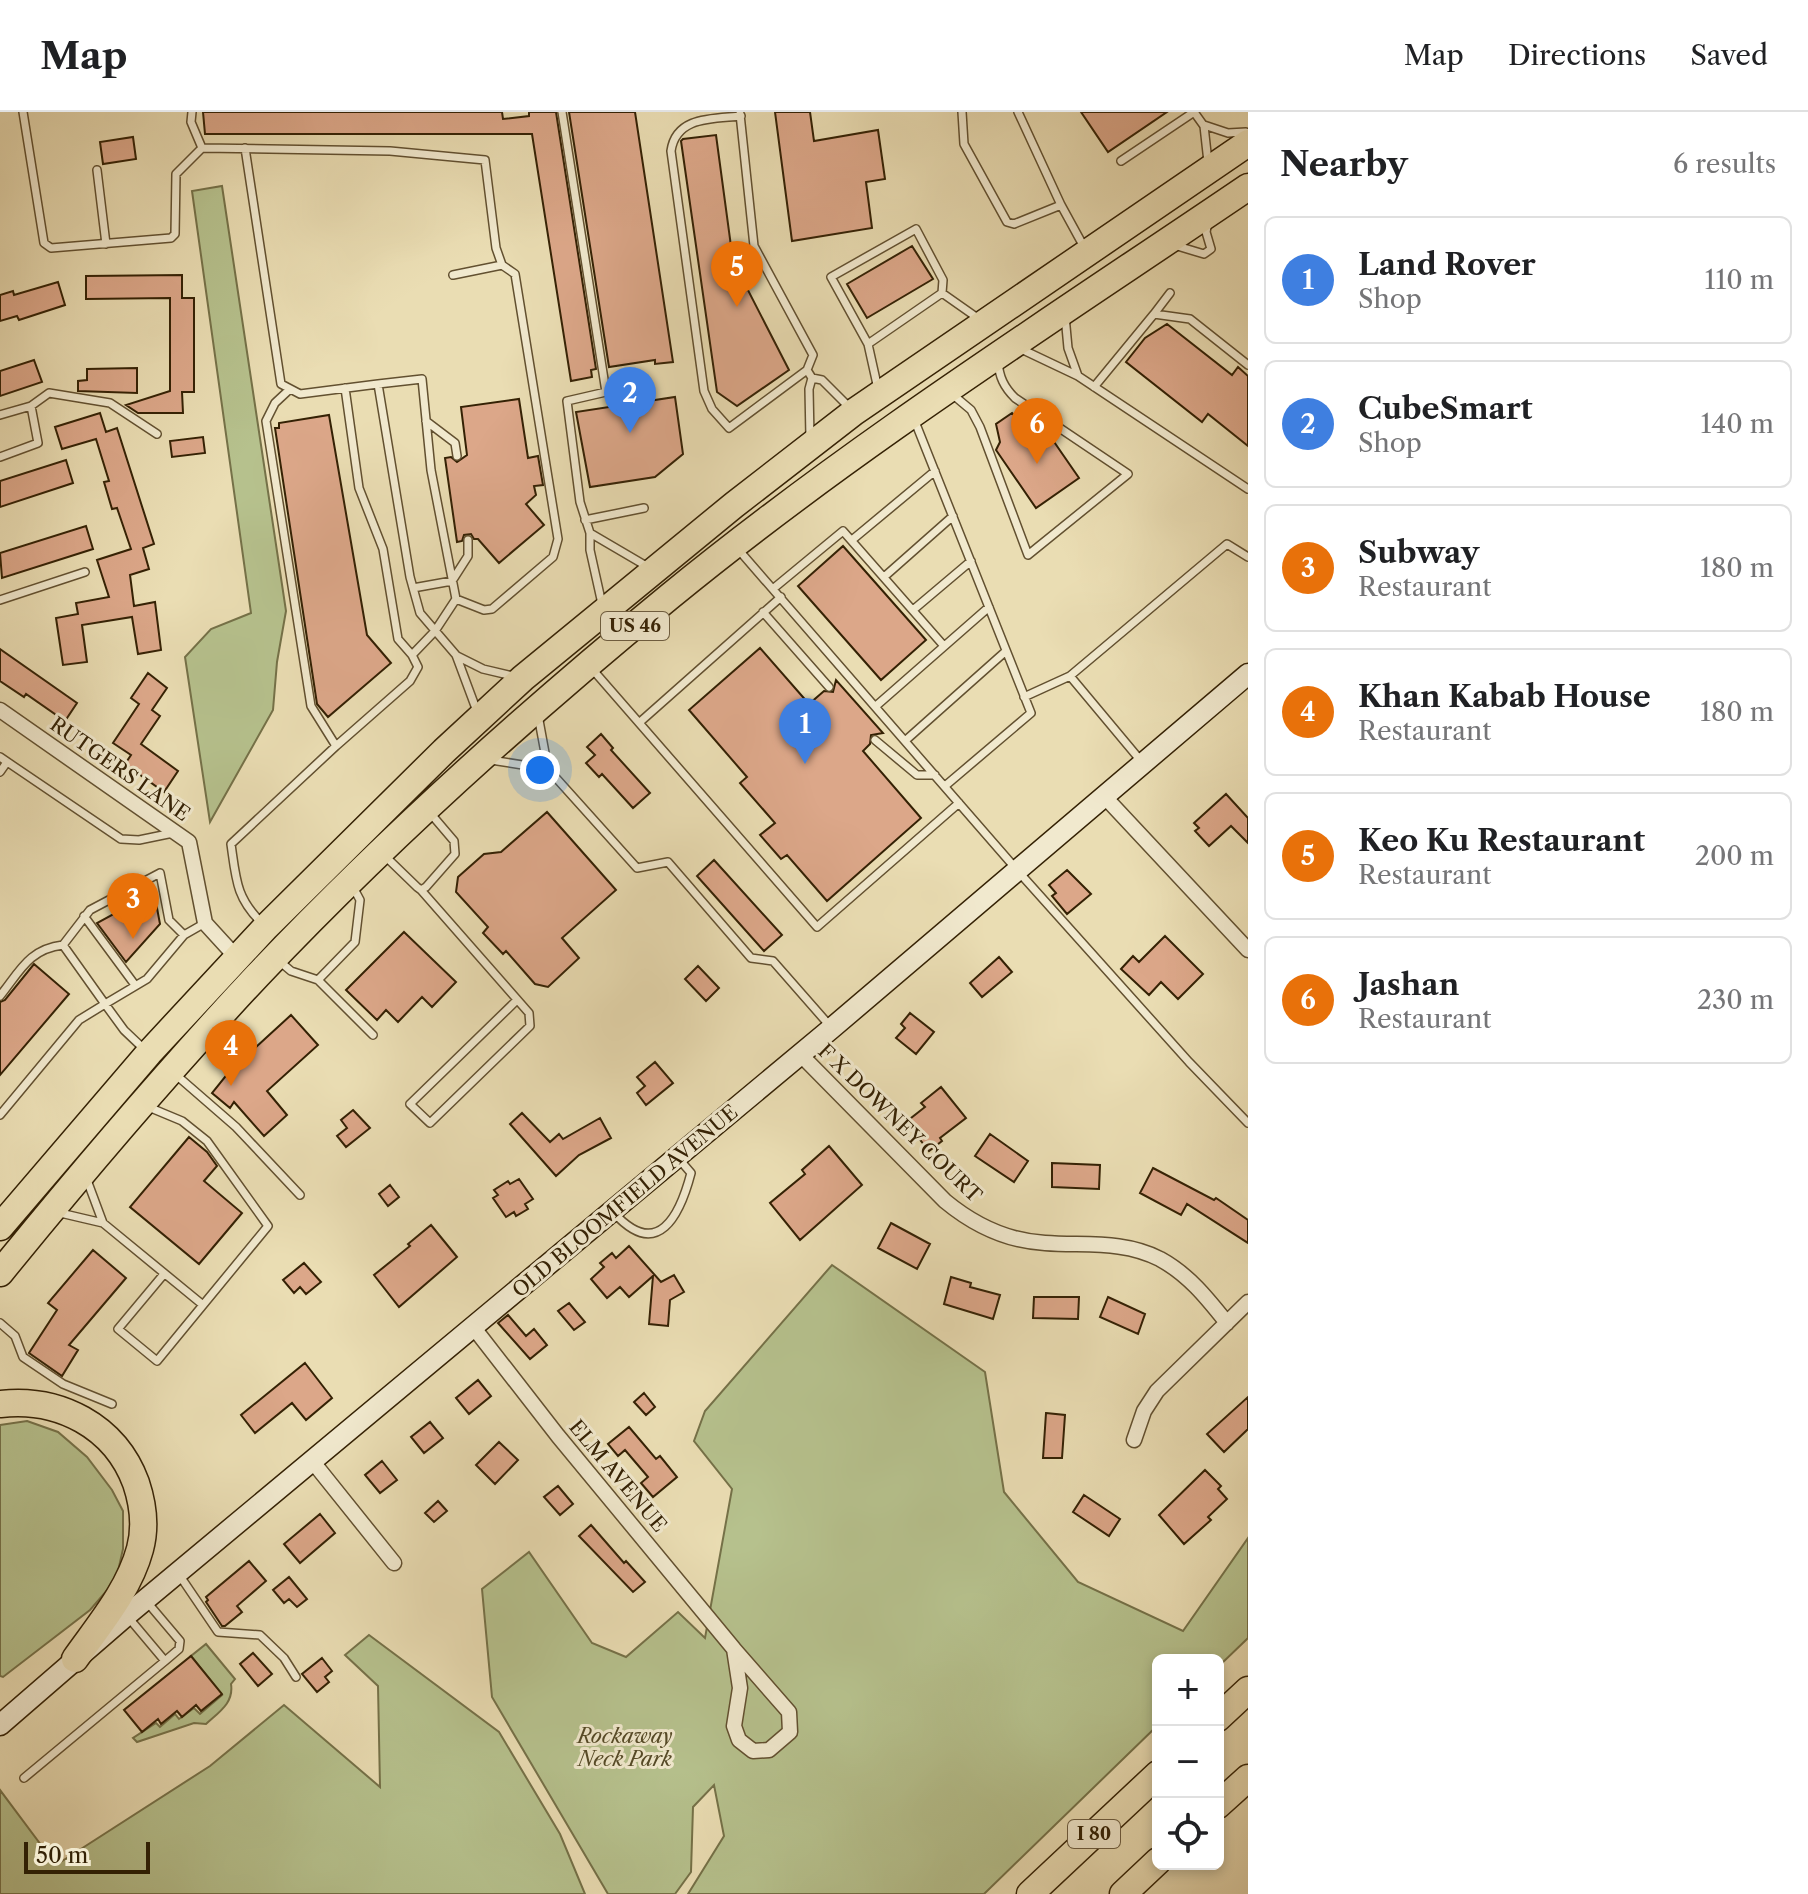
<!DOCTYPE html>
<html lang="en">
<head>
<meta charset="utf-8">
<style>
	:root { --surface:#fff; --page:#f2f2f2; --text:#202124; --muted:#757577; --line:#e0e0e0; --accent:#8f2418 }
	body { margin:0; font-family:"Libre Caslon Text",serif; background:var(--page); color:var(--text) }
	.controls { position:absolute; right:24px; bottom:24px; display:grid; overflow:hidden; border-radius:12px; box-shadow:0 4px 12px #0003 }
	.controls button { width:72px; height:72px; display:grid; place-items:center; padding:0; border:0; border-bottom:2px solid var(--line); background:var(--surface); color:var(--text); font:40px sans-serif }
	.scale { position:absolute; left:24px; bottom:20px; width:126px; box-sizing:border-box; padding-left:8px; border:4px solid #342104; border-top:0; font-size:22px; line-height:28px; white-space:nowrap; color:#342104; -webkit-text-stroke:6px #f1e9ce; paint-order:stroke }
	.you { position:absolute; left:540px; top:658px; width:28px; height:28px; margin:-20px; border:6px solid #fff; border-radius:50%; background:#1a73e8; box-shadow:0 0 0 12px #1a73e833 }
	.badge { display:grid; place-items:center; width:52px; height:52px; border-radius:50%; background:var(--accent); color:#fff; font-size:26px; font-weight:700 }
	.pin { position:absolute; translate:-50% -66px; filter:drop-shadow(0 2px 4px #0008) }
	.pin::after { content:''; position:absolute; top:42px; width:28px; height:24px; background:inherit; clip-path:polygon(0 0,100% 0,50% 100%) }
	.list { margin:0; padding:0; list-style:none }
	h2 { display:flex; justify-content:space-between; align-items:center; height:104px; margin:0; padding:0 32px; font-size:34px }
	h2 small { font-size:26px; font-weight:400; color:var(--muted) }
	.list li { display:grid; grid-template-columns:52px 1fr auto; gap:24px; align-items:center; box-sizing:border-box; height:128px; margin:0 16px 16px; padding:0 16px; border:2px solid var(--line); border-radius:12px }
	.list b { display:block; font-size:30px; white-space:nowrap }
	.list p { margin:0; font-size:26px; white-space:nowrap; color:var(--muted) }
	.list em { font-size:26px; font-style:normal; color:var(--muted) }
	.icon { flex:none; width:44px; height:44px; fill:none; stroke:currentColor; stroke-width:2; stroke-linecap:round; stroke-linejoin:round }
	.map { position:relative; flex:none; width:1248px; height:1782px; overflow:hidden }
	header { display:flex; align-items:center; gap:48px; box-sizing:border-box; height:112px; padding:0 40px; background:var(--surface); border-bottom:2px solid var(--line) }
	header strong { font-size:38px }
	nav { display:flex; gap:44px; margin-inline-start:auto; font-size:28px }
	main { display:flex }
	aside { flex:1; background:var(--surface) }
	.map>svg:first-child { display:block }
	.green { fill:#b6c18d; stroke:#757148; stroke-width:2 }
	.building { fill:#dca789; stroke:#342104; stroke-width:2 }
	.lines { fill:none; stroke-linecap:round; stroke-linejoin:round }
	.lane-casing { stroke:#625030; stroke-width:10 }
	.street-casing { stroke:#625030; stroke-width:17 }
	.secondary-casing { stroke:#342104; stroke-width:23 }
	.highway-casing { stroke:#342104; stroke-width:29 }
	.lane { stroke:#f1e9ce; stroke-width:7 }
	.street { stroke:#f1e9ce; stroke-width:14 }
	.secondary { stroke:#f1e9ce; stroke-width:20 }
	.highway { stroke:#eaddb3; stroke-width:26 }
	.labels { text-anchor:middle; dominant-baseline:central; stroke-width:6; stroke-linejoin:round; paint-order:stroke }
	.shield { fill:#f1e9ce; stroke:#6d5d41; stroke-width:2 }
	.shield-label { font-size:18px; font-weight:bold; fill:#342104 }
	.street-label { font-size:20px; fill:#342104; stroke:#f1e9ce }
	.park-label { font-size:20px; font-style:italic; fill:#544926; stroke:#f1e9ce }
</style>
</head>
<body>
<header>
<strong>Map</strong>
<nav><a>Map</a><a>Directions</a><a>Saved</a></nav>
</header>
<main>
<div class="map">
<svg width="1248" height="1782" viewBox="0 0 1248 1782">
	<rect width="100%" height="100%" fill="#eaddb3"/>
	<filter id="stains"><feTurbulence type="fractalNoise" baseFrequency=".0025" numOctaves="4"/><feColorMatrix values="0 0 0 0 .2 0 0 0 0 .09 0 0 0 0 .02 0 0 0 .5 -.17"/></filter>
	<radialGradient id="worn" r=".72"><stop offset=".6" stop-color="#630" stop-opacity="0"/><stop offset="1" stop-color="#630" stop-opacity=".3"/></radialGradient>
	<path class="green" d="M222 74 286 499 277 550 273 598 210 710 185 545 211 517 251 501 192 79Z
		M832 1153 985 1260 1004 1380 1078 1470 1183 1519 1248 1426V1526L1218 1555V1548H1158V1613L984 1782H688L724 1724 714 1673 693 1695 691 1760 675 1782H608L492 1585 482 1477 529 1440 592 1531 626 1545 678 1500 705 1526 732 1377 694 1329 705 1299Z
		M27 1309 58 1320 87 1345 112 1378 123 1399V1437L116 1468 90 1498 3 1565 0 1564V1313Z
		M369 1523 499 1620 560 1722 585 1782H0V1678L56 1753 210 1654 284 1593 380 1675 378 1574 345 1543Z
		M206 1532 235 1567 231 1572C234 1591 219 1600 206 1612L194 1611 137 1630 133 1626 156 1611 160 1615 175 1602 179 1607 194 1596 200 1602 222 1583 191 1544Z"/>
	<path class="building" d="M203 0H502L503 7 529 4V0H556L596 257 591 258 592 265 571 269 532 22H205Z
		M569 0H635L673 250 655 252V248L609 255Z
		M775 0H810L814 29 878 18 885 67 866 70 872 116 792 129Z
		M1081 0H1167L1108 40Z
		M716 23 733 149 789 258 737 294 717 280 681 29 683 27Z
		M133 25 136 47 103 52 100 30Z
		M912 134 933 167 867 206 847 172Z
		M182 163V186H194V280H182L183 301H138L126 293 170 279V186L86 187V164Z
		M58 170 65 193 19 208 17 204 0 209V183L13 179 14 183Z
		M1167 212 1232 263 1238 255 1248 264V334L1208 302 1202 310 1126 250 1145 226Z
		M34 248 42 270 0 284V259Z
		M137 256V281L78 279V269L87 268V257Z
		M675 285 683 342 655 365 590 375 576 300Z
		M519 287 528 346 538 344 543 373 534 374 536 383 526 392 544 413 499 451 478 427H474L471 422 464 423 462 429 457 430 445 346 451 345 457 350 467 343 461 295Z
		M100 301 106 320 117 316 154 432 143 436 149 457 130 463 134 494 155 490 161 538 138 542 132 505 82 513 87 550 63 553 56 506 78 502 76 491 109 485 97 448 131 437 117 396 112 397 104 370 109 369 96 327 62 337 55 315Z
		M1012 301 1021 310 1024 308 1028 314 1037 309 1041 311 1079 366 1036 396 996 338 1000 330 996 312Z
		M329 303 367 523 391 551 328 605 317 592 275 316H279V311Z
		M203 325 205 341 172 345 170 329Z
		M66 348 73 371 0 395V369Z
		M86 414 93 437 2 466 0 441Z
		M843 434 926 528 881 568 798 474Z
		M760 536 809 592 824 579 833 580 836 568 883 621 871 623 870 632 863 639 921 706 827 789 787 743 781 747 760 723 775 711 740 671 747 665 689 598Z
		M0 537 77 591 65 609 26 582 24 585 0 569Z
		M148 561 167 576 152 598 160 604 141 632 178 659 164 680 125 652 131 643 113 631 139 592 131 586Z
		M601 622 613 636 611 638 650 681 633 696 602 662 599 665 586 651 595 643 587 635Z
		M1226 682 1248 706V731L1231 714 1209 734 1195 719 1199 716 1194 711Z
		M547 700 616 778 562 826 579 846 548 875 535 872 506 839 503 842 483 821 488 815 456 780 458 765 484 742 501 740Z
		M714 748 782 823 764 839 697 764Z
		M1067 758 1091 782 1067 802 1052 784 1056 781 1049 773Z
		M154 780 160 812 126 850 97 811Z
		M404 820 456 870 432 895 422 885 398 910 386 898 377 908 346 878Z
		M1165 824 1203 862 1178 887 1161 870 1149 883 1121 857 1133 844 1139 850Z
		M999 845 1012 860 982 885 970 871Z
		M34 852 69 882 0 963V890L5 888Z
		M698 854 719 876 706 889 685 867Z
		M910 901 934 920 916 942 896 926 905 916 901 912Z
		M291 903 318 933 267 979 287 1003 264 1024 234 990 230 996 212 981 241 945 243 947Z
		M655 950 673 971 646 993 637 981 645 974 637 965Z
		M941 975 966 1006 940 1026 942 1029 929 1039 906 1010 925 995 921 991Z
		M353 998 370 1016 346 1035 337 1024 347 1016 341 1008Z
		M522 1001 550 1030 559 1022 563 1027 600 1006 611 1026 579 1043 556 1064 510 1012Z
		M990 1022 1028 1049 1014 1070 975 1044Z
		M189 1025 207 1040 217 1054 204 1069 242 1101 199 1152 130 1095Z
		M829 1034 862 1073 800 1128 770 1091 805 1062 802 1058Z
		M1052 1051 1100 1053 1099 1077 1052 1075Z
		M1153 1056 1214 1088 1216 1086 1248 1108V1131L1187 1092 1181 1103 1140 1081Z
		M519 1067 533 1087 525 1092 528 1097 516 1104 514 1100 506 1105 493 1086 498 1083 494 1078 508 1069 510 1072Z
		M390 1073 399 1085 388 1094 379 1082Z
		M891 1111 930 1132 917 1157 878 1136Z
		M431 1113 457 1145 399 1195 374 1163 410 1134 408 1132Z
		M629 1134 661 1170 674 1163 684 1180 670 1188 668 1214 649 1212 653 1164 629 1185 620 1175 607 1186 591 1167 604 1155 600 1151 612 1141 616 1146Z
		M93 1138 126 1166 69 1233 78 1238 62 1264 29 1241 57 1198 48 1191Z
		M304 1151 321 1170 306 1182 300 1175 294 1181 283 1168Z
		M951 1165 971 1171 970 1175 1000 1183 993 1207 944 1192Z
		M1034 1185H1079L1078 1207 1033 1206Z
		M1108 1185 1145 1202 1138 1222 1100 1205Z
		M569 1191 585 1210 574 1218 558 1199Z
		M508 1203 526 1224 534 1217 547 1233 530 1247 498 1211Z
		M305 1251 332 1286 306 1308 292 1291 255 1321 241 1303Z
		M478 1268 491 1284 469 1302 456 1286Z
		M644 1281 655 1295 646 1303 634 1290Z
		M1248 1285V1317L1224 1340 1207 1322Z
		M1046 1301 1065 1303 1062 1346H1043Z
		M430 1310 443 1326 424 1341 411 1325Z
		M629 1315 656 1347 660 1344 677 1365 653 1385 641 1371 648 1365 625 1338 618 1344 608 1332Z
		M499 1330 518 1348 495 1372 476 1353Z
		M382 1349 397 1368 380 1381 365 1363Z
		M1205 1358 1221 1374 1218 1377 1227 1387 1208 1405 1211 1408 1184 1432 1159 1403Z
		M558 1374 573 1392 560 1403 544 1385Z
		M1084 1383 1120 1407 1109 1424 1073 1400Z
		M438 1389 447 1399 434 1410 425 1401Z
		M320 1402 335 1421 300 1451 284 1432Z
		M591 1413 624 1451 626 1449 645 1470 633 1480 579 1424Z
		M249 1449 266 1469 237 1494 242 1500 225 1514H222L206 1490 208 1488 206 1485Z
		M289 1465 307 1487 297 1495 289 1487 284 1491 273 1478Z
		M253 1541 272 1562 258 1574 240 1552Z
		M191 1544 222 1582 201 1599 196 1593 182 1605 177 1599 161 1612 158 1607 142 1620 124 1598Z
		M322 1546 332 1559 325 1565 329 1570 317 1580 302 1562Z"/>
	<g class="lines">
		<defs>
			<path id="lane" d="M23 0 44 131 51 136 171 126 175 122 176 62 202 36
				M192 0 191 10 202 36 390 39 485 48 496 136 502 153 515 162 558 427 553 445 492 497 484 498 456 487
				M562 0 606 280 567 289 580 390 590 421
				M962 0 964 32 1007 110 1014 112 1061 93
				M1018 0 1061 93 1084 135
				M1194 0 1204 14 1208 50
				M740 2 754 134 813 243 807 258 812 266 809 277 810 326
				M741 4C713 7 676 4 671 39L704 279 712 297 729 316 807 258
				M1204 13 1228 21 1246 20
				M245 36 281 272 300 282 378 272 410 465 420 501 456 543 478 602
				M1121 49 1194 0
				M97 58 106 132
				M916 117 943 168 942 181 868 232 831 165Z
				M1174 133 1204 142 1211 137 1206 120 1208 110
				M453 163 502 153
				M942 181 979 207
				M1154 202 1170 181
				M1065 204 1068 236 1078 264
				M868 232 878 277
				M1019 236 1078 264 1248 377
				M812 266 822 268 850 296
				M1094 275 1154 202 1190 207 1248 253
				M345 276 359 376 383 437 398 527 412 543
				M290 277 275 291 266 309 311 594 336 634
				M952 282 971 298 980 315 1028 443 1128 362 1015 286C1004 275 999 265 998 249
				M31 294 49 281 110 291 157 322
				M0 303 31 294 38 331 0 345
				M914 307 1031 601 945 674
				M426 309 455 331 457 344
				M585 408 644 396
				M852 428 935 359
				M737 436 1017 758 1189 950 1248 1011
				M884 465 953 404
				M413 476 452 469 468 444V428
				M774 476 843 419 944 534
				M0 488 85 460
				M602 492 590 438V421L648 455
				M913 498 971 449
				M763 500 829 575
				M457 544 483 557 517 565
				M593 558 817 815 959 691
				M1070 564 1141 649
				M1024 585 1070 564 1227 432 1248 445
				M876 594 989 495
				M538 603 548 657 637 756 668 750 751 846 773 849 830 914
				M640 610 781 485
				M875 628 917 663H935
				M906 628 1006 539
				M0 645 121 727 139 728 173 721
				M491 648 548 657
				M0 660 7 650
				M385 744 417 775 421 778 426 775 455 742 454 729 431 702
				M421 778 529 901 530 914 430 1011 410 992 517 888
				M84 804 135 873
				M262 811C236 786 236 767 231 732L336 634 410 569 418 555 412 543 435 519 456 487 431 358 422 267 378 272
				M184 823 169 808 160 761 90 798 63 833 105 892 147 867 184 823 205 811
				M278 848 291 859 318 868 355 830 360 788 353 775
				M318 868 373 923
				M0 884C20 859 29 837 63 833
				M175 962 236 1015 300 1083
				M0 1003 79 908 105 892 124 918 144 937
				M87 1068 103 1111
				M56 1100 103 1111 203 1193 268 1114 207 1029 182 1009 146 994
				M614 1101C658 1149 680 1103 691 1061L679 1047
				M164 1162 118 1217 157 1249 203 1193
				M0 1211 15 1224 23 1245 63 1272 112 1292
				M180 1464 218 1520 260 1523 284 1546 296 1565
				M128 1505 165 1549 179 1537 180 1529 147 1490
				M24 1666 165 1549"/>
			<path id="street" d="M0 598 189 730 205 811 237 846
				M1104 684 1248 838
				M800 942 945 1089C974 1113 1007 1129 1045 1131 1085 1134 1123 1128 1160 1147 1189 1163 1207 1186 1227 1211
				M474 1216 558 1324 734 1537 789 1600 790 1620 769 1638 753 1639 739 1628 734 1614 740 1576 734 1537
				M1134 1328 1144 1299 1157 1279 1248 1190
				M313 1350 394 1451"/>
			<path id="secondary" d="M0 1613 127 1503 832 916 1248 562"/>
			<path id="highway" d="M0 1115 149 941 266 815 444 639 523 566 734 393 854 300 1248 31
				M0 1161C83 1059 167 960 257 864 385 729 525 603 669 485 852 335 1052 208 1248 75
				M0 1292C59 1285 115 1314 136 1371 143 1392 146 1415 140 1437 129 1478 99 1513 75 1547
				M1218 1606 1248 1578
				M1218 1693 1248 1666
				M1030 1782 1158 1662
				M1123 1782 1158 1749"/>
		</defs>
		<use href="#lane" class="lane-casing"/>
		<use href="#street" class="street-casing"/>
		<use href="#secondary" class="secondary-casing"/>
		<use href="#highway" class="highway-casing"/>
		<use href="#lane" class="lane"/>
		<use href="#street" class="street"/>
		<use href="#secondary" class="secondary"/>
		<use href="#highway" class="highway"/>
	</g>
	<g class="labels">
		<g class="shield">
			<rect x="601" y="500" width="68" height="28" rx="6"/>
			<rect x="1068" y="1708" width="52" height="28" rx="6"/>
		</g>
		<g class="shield-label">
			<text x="635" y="514">US 46</text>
			<text x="1094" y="1722">I 80</text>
		</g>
		<g class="street-label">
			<text transform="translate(120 657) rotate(35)">RUTGERS LANE</text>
			<text transform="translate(900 1011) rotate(44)">F X DOWNEY COURT</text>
			<text transform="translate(625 1089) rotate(-40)">OLD BLOOMFIELD AVENUE</text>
			<text transform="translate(618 1364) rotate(50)">ELM AVENUE</text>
		</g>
		<g class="park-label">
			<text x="625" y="1624">Rockaway<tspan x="625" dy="23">Neck Park</tspan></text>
		</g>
	</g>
	<rect width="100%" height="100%" filter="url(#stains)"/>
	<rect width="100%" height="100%" fill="url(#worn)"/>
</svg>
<div class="controls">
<button>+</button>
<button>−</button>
<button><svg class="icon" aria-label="locate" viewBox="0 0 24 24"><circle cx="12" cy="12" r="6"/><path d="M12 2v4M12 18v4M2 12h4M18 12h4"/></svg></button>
</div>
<div class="scale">50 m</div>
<div class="you"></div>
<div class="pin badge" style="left:805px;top:652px;background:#3f7fe0">1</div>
<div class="pin badge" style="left:630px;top:321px;background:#3f7fe0">2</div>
<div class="pin badge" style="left:133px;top:827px;background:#e8710a">3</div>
<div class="pin badge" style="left:231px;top:974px;background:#e8710a">4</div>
<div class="pin badge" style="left:737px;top:195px;background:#e8710a">5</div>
<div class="pin badge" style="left:1037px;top:352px;background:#e8710a">6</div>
</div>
<aside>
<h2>Nearby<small>6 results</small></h2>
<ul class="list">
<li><span class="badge" style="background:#3f7fe0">1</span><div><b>Land Rover</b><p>Shop</p></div><em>110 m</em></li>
<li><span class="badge" style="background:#3f7fe0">2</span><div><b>CubeSmart</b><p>Shop</p></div><em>140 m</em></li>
<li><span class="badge" style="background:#e8710a">3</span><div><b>Subway</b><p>Restaurant</p></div><em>180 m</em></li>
<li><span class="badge" style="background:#e8710a">4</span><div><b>Khan Kabab House</b><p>Restaurant</p></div><em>180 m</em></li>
<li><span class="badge" style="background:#e8710a">5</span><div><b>Keo Ku Restaurant</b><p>Restaurant</p></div><em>200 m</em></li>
<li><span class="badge" style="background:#e8710a">6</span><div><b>Jashan</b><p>Restaurant</p></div><em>230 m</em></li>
</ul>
</aside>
</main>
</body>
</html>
